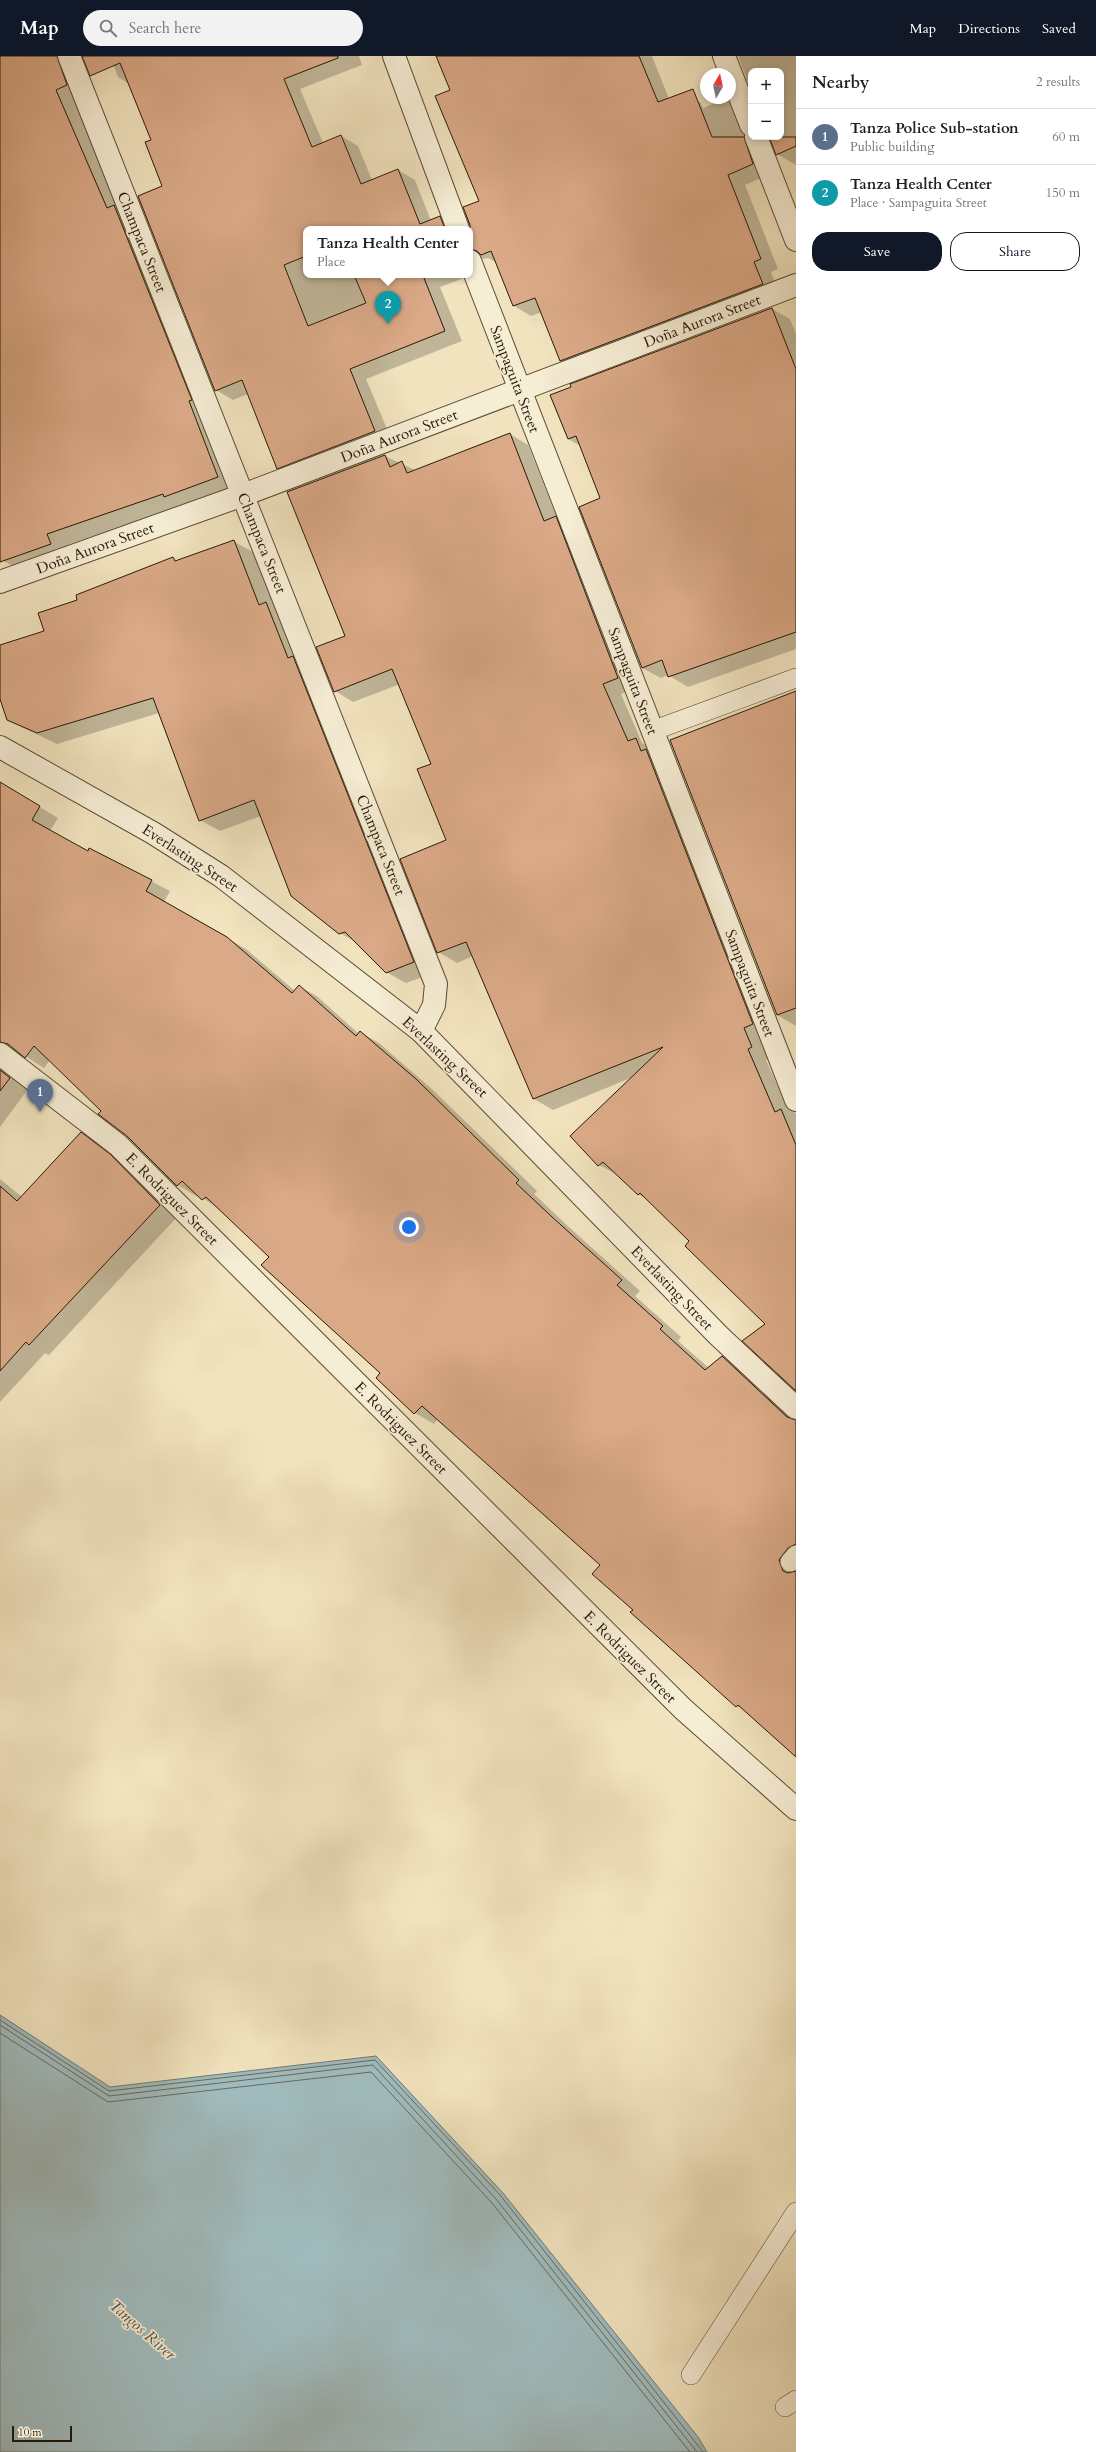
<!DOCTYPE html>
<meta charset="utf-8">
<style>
:root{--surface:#fff;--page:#f2f2f2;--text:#202124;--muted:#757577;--line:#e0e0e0;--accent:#111827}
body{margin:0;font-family:Cardo,serif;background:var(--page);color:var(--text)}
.controls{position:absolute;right:12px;top:12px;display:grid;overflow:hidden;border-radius:8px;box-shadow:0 2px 6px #0003}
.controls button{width:36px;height:36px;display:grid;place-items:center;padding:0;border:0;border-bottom:1px solid var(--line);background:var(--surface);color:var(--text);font:20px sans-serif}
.compass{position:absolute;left:700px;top:12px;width:36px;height:36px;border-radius:50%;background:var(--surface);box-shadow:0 2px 6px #0003;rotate:9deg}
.scale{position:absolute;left:12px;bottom:10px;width:60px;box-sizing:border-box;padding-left:4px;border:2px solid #291905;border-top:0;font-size:11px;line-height:14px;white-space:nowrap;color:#291905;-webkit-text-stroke:3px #f6edd5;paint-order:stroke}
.you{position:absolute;left:409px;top:1171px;width:14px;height:14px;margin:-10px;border:3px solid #fff;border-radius:50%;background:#1a73e8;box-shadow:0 0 0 6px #1a73e833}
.badge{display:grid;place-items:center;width:26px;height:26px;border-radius:50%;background:var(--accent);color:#fff;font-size:13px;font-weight:700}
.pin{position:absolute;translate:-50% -33px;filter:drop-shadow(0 1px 2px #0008)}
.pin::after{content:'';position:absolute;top:21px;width:14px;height:12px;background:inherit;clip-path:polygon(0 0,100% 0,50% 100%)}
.popup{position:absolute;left:303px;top:170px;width:170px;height:52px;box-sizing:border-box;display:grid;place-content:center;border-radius:8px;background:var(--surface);filter:drop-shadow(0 1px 3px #0005);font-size:13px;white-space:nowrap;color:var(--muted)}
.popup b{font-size:15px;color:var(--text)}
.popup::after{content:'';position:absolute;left:50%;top:100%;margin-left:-8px;border:8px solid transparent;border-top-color:var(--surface)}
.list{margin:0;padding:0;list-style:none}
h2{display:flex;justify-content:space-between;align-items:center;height:52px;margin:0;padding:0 16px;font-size:17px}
h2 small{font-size:13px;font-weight:400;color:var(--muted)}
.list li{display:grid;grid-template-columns:26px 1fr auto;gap:12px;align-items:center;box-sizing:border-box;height:56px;padding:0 16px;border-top:1px solid var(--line)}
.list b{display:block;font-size:15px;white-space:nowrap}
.list p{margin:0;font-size:13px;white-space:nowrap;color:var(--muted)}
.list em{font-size:13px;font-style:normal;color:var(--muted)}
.actions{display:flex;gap:8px;padding:12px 16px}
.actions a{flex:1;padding:9px 0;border:1px solid var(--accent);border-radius:16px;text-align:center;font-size:14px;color:var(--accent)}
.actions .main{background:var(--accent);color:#fff}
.icon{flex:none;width:22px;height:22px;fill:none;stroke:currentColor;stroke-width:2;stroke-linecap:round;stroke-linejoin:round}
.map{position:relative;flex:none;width:796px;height:2396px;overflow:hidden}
header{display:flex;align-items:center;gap:24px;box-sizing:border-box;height:56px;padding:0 20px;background:var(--accent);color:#fff}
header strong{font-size:19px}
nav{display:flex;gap:22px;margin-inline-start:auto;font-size:14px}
.search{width:280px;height:36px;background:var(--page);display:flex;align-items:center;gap:10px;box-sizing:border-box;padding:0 14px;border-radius:22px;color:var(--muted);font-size:15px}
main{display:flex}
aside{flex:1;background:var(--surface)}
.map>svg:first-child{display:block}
.water{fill:#a0bbbd;stroke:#707a73}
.shadow{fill:#0003}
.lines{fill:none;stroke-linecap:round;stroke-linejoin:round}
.shore{stroke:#646a61;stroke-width:1}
.building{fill:#daa987;stroke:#291905}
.service-casing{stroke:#5b4c33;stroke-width:20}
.minor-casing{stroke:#5b4c33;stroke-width:24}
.tertiary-casing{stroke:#5b4c33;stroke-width:24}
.service{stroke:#f6edd5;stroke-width:19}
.minor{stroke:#f6edd5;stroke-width:22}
.tertiary{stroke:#f6edd5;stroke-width:22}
.labels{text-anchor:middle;stroke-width:3.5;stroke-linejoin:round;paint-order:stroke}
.street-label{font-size:15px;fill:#291905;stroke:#f6edd5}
.water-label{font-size:16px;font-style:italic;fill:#535245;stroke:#f6edd5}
</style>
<header>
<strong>Map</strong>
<div class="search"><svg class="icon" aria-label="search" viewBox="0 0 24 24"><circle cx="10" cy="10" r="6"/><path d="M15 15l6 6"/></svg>Search here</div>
<nav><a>Map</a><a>Directions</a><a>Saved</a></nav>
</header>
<main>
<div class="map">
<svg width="796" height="2396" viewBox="0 0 796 2396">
<rect width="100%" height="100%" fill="#f1e3be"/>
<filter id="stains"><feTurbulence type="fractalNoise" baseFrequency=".005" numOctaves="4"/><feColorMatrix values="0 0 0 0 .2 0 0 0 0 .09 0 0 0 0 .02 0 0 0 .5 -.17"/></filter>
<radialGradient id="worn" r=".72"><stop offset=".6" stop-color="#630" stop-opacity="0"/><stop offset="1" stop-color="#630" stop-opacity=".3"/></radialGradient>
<polygon class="water" points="0,1959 110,2031 376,2000 503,2137 698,2381 707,2396 0,2396"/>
<g class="shadow">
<polygon points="0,0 58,0 237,432 67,489 70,499 18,513 0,503"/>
<polygon points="110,0 359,0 362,9 300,33 323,87 341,80 358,90 372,124 398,114 415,124 431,165 440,161 458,173 306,173 306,219 470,219 471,176 464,152 480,146 451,35 437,0 652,0 669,43 684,37 701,47 703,52 727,42 744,52 770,118 745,129 778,213 771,216 779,238 578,314 561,304 542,256 531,260 514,250 497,207 488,202 483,203 477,207 475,218 440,231 462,285 366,323 392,385 295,422 278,412 248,338 233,344 216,334 152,84 129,28 118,21"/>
<polygon points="738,0 796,0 796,109 777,98 769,81 781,81 781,15 751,15 751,34"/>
<polygon points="772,253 790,263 796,278 796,593 688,631 668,619 661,622 642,612 602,443 581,390 568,383"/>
<polygon points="510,378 528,389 557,462 574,472 637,632 621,638 642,687 654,694 770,1002 766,1004 788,1053 796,1057 796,1334 766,1268 691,1185 649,1144 639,1139 618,1119 599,1109 633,1021 553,1054 534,1043 473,900 457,907 438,896 447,785 433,708 400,628 353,646 335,635 385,400 417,415"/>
<polygon points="233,485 253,496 275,552 286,559 433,917 406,927 386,916 359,888 340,877 261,760 220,775 200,764 159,657 57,688 7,664 0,640 0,590 46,576 79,545 173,502 178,505"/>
<polygon points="796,636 796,970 777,959"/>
<polygon points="0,734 22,740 58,762 50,775 88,797 151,825 170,835 164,846 246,893 295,935 299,930 318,941 359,978 360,976 379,987 434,1035 537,1135 534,1138 570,1172 640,1235 635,1240 681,1281 678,1285 709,1312 722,1301 741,1312 796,1364 796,1699 749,1657 737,1650 634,1554 601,1509 438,1363 434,1368 415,1357 377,1322 381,1317 270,1201 221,1154 198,1139 196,1140 178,1129 50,1004 44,1012 19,996 14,997 28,1033 0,1071"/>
<polygon points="81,1078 100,1088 128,1110 178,1160 49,1299 45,1297 0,1346 0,1123 22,1141"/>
</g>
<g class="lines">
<g class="shore">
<polyline points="0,1964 109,2035 375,2004 500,2139 703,2396"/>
<polyline points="0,1969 109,2040 373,2009 496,2143 697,2396"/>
<polyline points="0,1977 108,2046 371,2016 492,2147 690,2396"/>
</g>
</g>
<g class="building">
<polygon points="0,0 57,0 67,29 56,34 107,152 114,149 192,344 189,345 218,421 164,441 163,438 47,478 51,488 0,506"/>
<polygon points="82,0 338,0 338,2 284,23 312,91 341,79 361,128 398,113 420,168 440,160 445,173 306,173 306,200 284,209 308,270 366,247 354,219 430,219 424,222 445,275 350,313 375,375 277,413 242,324 215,335 138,140 162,130 145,86 151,84 120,7 90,20"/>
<polygon points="436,0 639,0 658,46 693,33 712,81 744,81 753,108 728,119 761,203 754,206 763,228 560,305 535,242 513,250 491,195 481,199 477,195 470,193 470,169 463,151 479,145 435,40 450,34"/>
<polygon points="769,81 796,81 796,90 776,99"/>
<polygon points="772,252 796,313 796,576 668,621 662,604 642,612 579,451 600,442 576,380 568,383 550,339 571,331 570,328"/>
<polygon points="510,377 544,465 556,460 618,622 603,628 628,685 636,682 641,695 646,693 753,968 744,972 752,991 748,993 775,1056 781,1053 796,1089 796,1335 742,1285 765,1268 685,1190 689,1185 640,1137 638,1139 603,1106 598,1110 570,1080 663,991 533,1043 466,886 437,897 400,803 446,784 417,713 431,708 392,613 334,636 316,591 345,580 287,436 385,399 390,411 402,405 407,417"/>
<polygon points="234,484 259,549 266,546 288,602 293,600 414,906 386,917 345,876 339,878 291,840 254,744 199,765 153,642 37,677 7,664 0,643 0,589 44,575 38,557 77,544 76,539 173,501 175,505"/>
<polygon points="796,635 796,952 777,959 670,684"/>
<polygon points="0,726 40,750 32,764 88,795 89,792 152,824 146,835 227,881 292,937 299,929 356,980 360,975 416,1023 519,1124 516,1127 551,1160 622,1224 617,1229 663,1270 660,1273 705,1314 722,1300 787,1361 796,1364 796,1488 788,1492 779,1504 783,1515 788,1517 796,1515 796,1701 738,1649 736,1651 630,1556 633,1554 592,1518 600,1509 422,1350 414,1358 376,1322 380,1317 261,1209 269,1201 206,1141 202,1144 182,1125 177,1130 127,1080 98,1058 101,1055 34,990 25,1002 8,988 0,986"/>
<polygon points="0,1014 10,1022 0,1035"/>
<polygon points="81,1076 110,1098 160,1149 29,1289 26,1286 0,1315 0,1130 17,1145"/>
</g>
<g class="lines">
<g class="service-casing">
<g id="service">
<polyline points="652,675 796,622"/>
<polyline points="790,1506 796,1499"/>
<polyline points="691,2319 796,2156"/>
<polyline points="785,2351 796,2344"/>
</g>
</g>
<g class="minor-casing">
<g id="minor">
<polyline points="69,0 436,928 434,949 421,975"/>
<polyline points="724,0 751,69"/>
<polyline points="756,81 796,184"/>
<polyline points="0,526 243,439 796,229"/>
<polyline points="0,691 153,777 221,820 421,975 719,1280 796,1352"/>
<polyline points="0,998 118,1089 683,1653 796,1753"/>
</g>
</g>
<g class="tertiary-casing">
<g id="tertiary">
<polyline points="394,0 458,173"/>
<polyline points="470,205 796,1044"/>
</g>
</g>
<use href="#service" class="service"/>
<use href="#minor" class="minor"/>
<use href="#tertiary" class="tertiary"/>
</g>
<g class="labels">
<g class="street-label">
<text transform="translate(142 186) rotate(68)" y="5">Champaca Street</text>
<text transform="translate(702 265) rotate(-21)" y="5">Doña Aurora Street</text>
<text transform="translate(515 323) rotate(69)" y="5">Sampaguita Street</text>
<text transform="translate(399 380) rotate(-21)" y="5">Doña Aurora Street</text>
<text transform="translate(262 487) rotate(68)" y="5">Champaca Street</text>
<text transform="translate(95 492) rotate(-20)" y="5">Doña Aurora Street</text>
<text transform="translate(633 625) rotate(69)" y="5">Sampaguita Street</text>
<text transform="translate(381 789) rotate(68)" y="5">Champaca Street</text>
<text transform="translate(190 802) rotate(33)" y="5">Everlasting Street</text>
<text transform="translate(750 927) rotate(69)" y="5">Sampaguita Street</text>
<text transform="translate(445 1001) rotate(43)" y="5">Everlasting Street</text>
<text transform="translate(172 1143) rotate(45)" y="5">E. Rodriguez Street</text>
<text transform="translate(672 1232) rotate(46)" y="5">Everlasting Street</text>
<text transform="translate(401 1372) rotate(45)" y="5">E. Rodriguez Street</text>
<text transform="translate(630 1601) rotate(45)" y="5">E. Rodriguez Street</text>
</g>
<g class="water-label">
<text transform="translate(143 2273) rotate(41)" y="6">Tangos River</text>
</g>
</g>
<rect width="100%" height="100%" filter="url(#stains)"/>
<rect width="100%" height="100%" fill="url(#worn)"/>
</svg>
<div class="controls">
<button>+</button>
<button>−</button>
</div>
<svg class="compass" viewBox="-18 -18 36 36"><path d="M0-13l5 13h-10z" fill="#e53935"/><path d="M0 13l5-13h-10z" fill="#757577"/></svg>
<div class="scale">10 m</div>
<div class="you"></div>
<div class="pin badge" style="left:40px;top:1056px;background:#5c6f8a">1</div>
<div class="pin badge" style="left:388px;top:268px;background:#0f9aa8">2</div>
<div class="popup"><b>Tanza Health Center</b>Place</div>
</div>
<aside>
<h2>Nearby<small>2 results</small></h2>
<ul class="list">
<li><span class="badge" style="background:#5c6f8a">1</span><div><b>Tanza Police Sub-station</b><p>Public building</p></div><em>60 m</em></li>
<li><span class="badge" style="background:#0f9aa8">2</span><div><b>Tanza Health Center</b><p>Place · Sampaguita Street</p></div><em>150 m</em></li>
</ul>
<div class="actions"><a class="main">Save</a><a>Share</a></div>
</aside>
</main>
